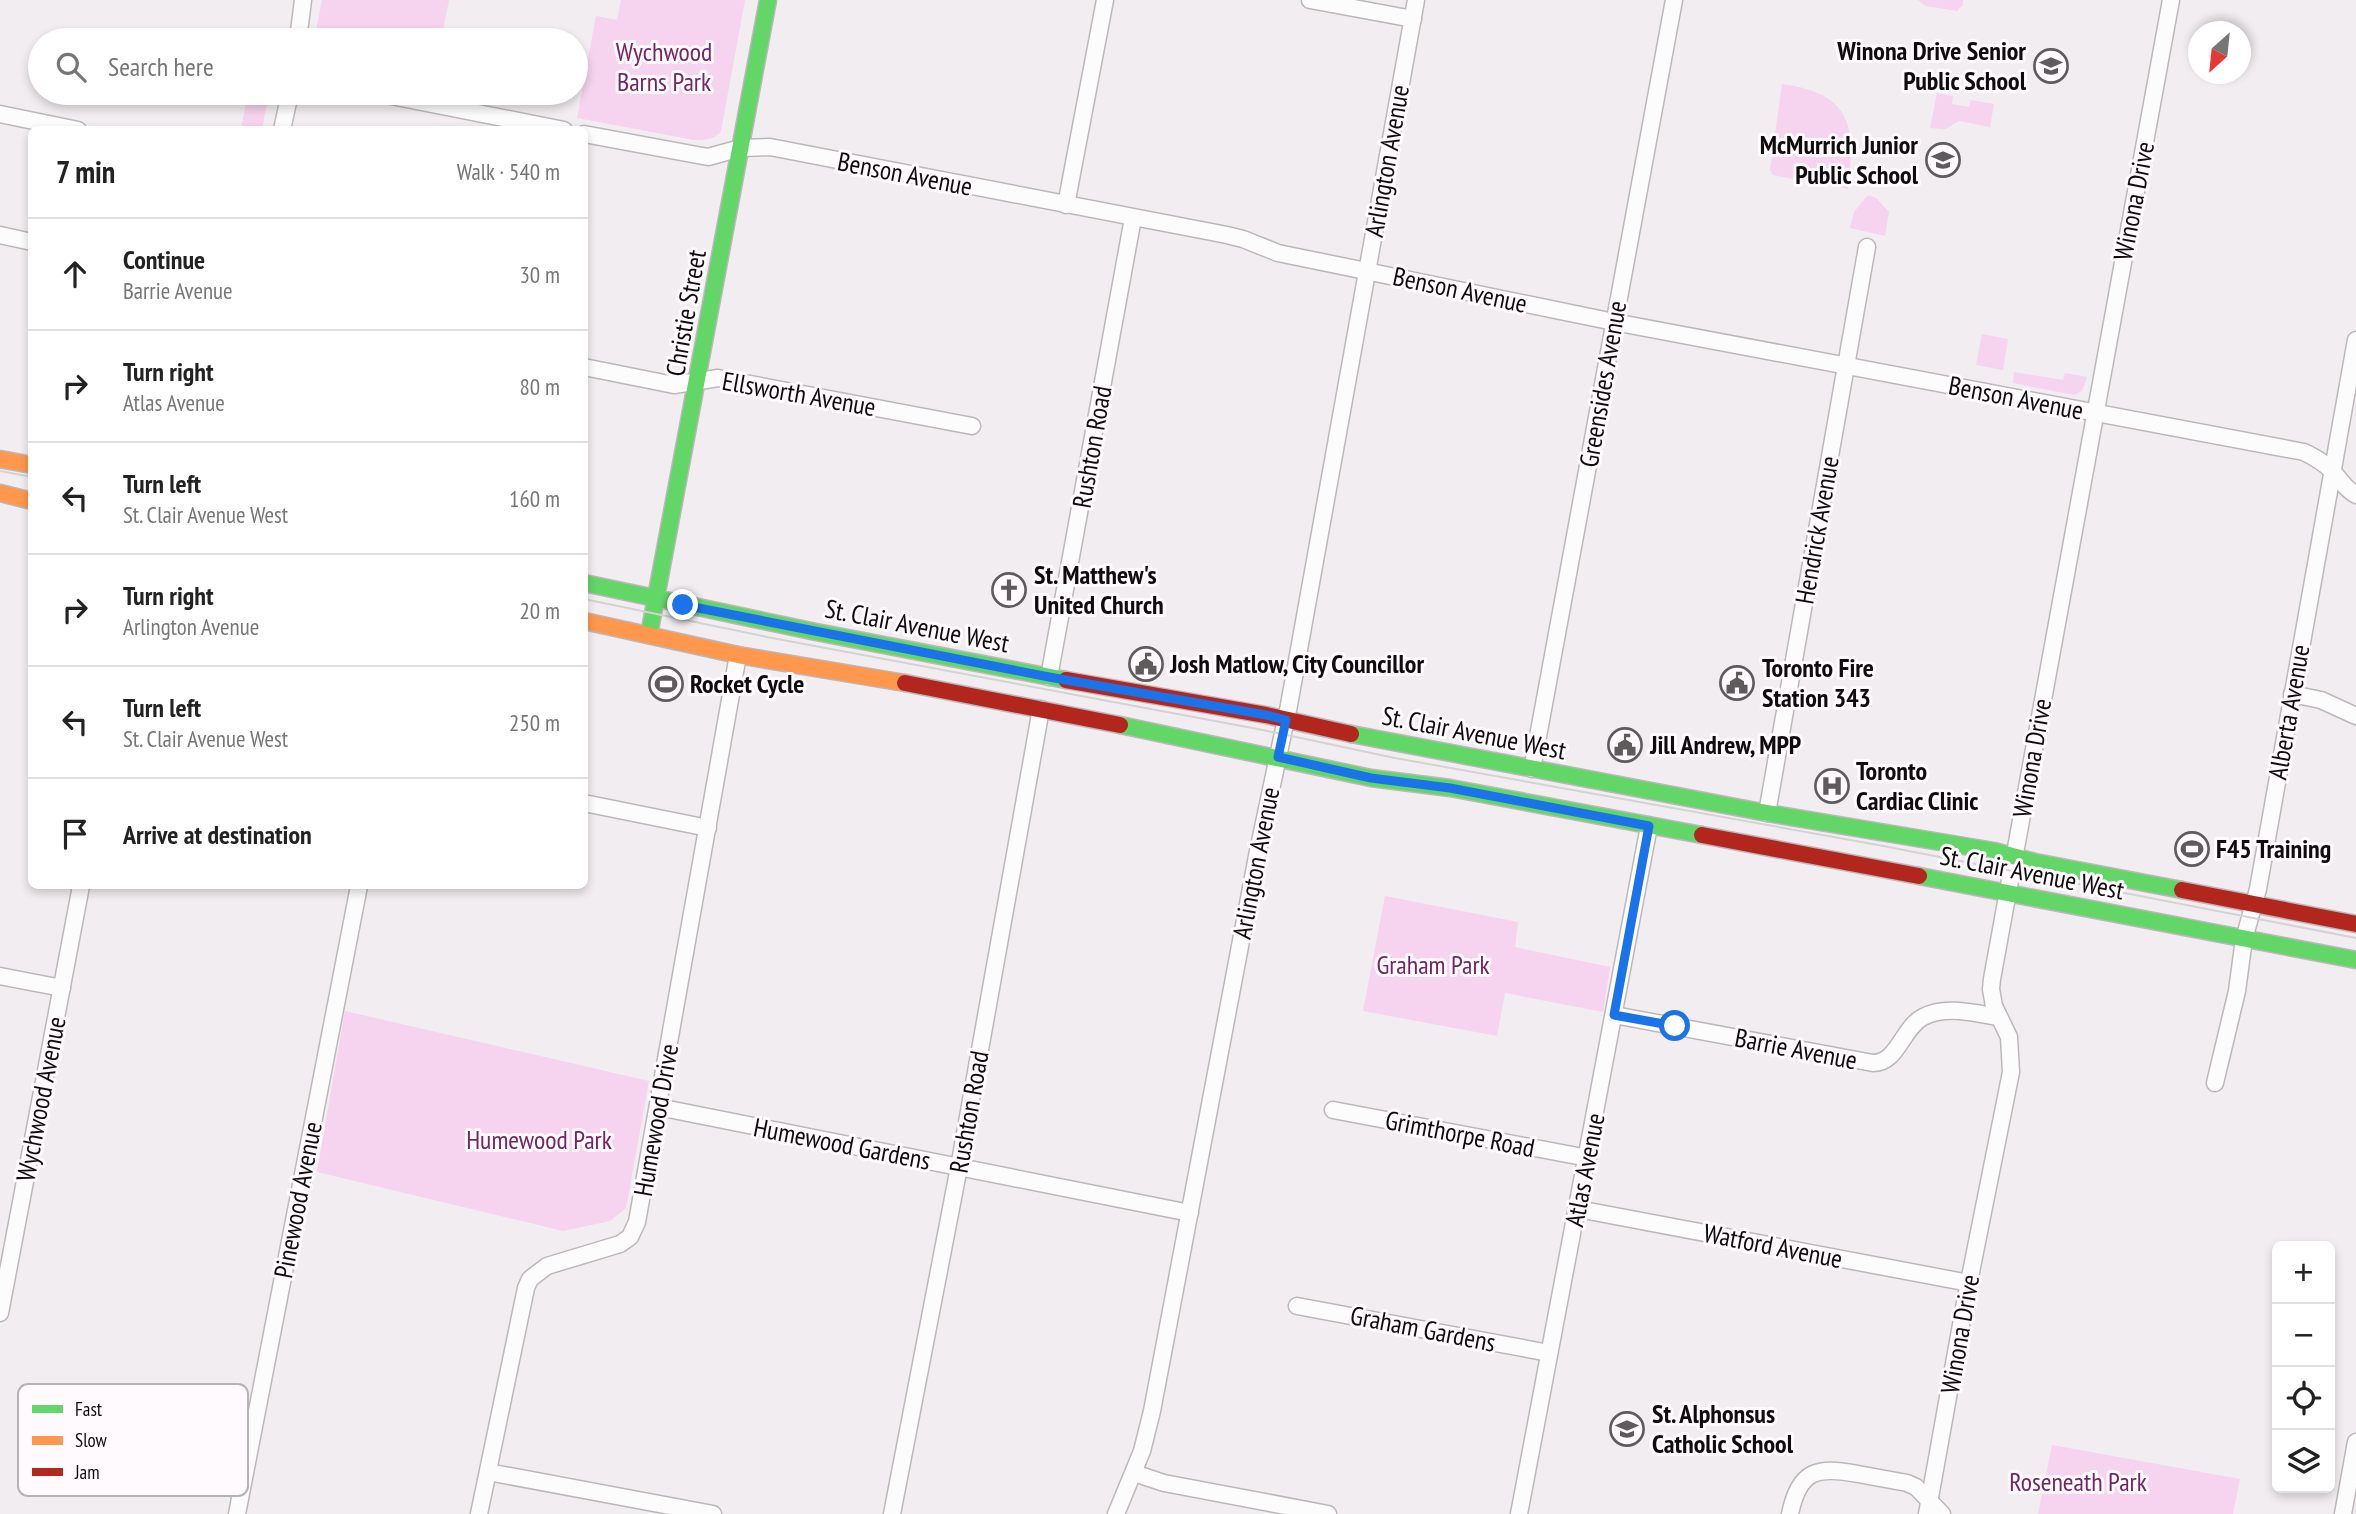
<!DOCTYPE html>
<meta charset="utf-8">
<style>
:root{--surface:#fff;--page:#f6f6f6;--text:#222;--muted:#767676;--line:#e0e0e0}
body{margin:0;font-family:"PT Sans Narrow",sans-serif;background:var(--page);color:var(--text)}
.controls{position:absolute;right:21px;bottom:21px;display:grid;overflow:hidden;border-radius:10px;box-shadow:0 4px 10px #0003}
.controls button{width:63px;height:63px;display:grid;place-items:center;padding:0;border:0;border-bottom:2px solid var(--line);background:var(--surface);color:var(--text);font:35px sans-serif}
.compass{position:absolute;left:2188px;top:21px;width:63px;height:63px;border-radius:50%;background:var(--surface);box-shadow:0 4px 10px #0003;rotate:207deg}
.stop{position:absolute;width:21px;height:21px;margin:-16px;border:5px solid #1a73e8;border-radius:50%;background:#fff}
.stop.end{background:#1a73e8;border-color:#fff;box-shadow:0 2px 7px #0008}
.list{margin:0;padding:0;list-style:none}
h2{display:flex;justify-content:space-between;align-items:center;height:91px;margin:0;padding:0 28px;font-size:30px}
h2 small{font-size:23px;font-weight:400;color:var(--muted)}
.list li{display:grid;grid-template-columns:46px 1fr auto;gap:21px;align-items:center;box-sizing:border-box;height:112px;padding:0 28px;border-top:2px solid var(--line)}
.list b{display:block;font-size:26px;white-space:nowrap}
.list p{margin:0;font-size:23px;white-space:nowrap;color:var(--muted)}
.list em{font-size:23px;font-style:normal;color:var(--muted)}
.icon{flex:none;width:38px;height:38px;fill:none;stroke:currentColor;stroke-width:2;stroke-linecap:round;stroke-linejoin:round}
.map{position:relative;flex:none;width:2356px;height:1514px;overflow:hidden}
.search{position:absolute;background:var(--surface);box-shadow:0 4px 10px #0003;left:28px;top:28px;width:560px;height:77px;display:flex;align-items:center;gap:18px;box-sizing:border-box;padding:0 24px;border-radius:38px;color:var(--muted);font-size:26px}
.panel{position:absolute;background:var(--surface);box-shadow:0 4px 10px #0003;left:28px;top:126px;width:560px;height:763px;border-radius:10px}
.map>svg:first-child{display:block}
.green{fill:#f6d3ee}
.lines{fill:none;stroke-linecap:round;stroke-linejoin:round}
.street-casing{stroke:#bcb8ba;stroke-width:19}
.fast-casing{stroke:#bcb8ba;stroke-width:19}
.slow-casing{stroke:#bcb8ba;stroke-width:19}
.jam-casing{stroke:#bcb8ba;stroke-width:19}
.street{stroke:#fdfcfd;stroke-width:16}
.fast{stroke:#63d668;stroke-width:16}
.slow{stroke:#ff974d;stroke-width:16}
.jam{stroke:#b3261e;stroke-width:16}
.tram{stroke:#d3d3d3;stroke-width:2}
.route{stroke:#1a73e8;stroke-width:9}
.labels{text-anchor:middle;stroke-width:6;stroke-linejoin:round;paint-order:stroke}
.poi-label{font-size:26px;font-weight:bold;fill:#0e0c0d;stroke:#fefafd;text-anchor:start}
.park-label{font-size:26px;fill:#722666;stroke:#fefafd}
.street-label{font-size:26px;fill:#0e0c0d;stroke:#fefafd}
.key{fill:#fefafd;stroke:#b6b3b5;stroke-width:2}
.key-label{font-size:19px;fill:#0e0c0d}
</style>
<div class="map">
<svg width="2356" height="1514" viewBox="0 0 2356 1514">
<rect width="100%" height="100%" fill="#f2edf0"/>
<g class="green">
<polygon points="322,0 449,0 441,40 389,40 348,32 346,40 314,40"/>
<path d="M621,0H745L721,131C714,140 705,140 694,140L577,118L596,16L617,20Z"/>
<polygon points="1918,0 1963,0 1963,5 1957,11 1926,6"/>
<path d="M1782,84C1853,94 1855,126 1848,189L1773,175L1770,170Z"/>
<polygon points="248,93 269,93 262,129 241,129"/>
<polygon points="1937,93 1953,96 1952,104 1969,107 1971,100 1994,104 1990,127 1959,121 1945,129 1930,128"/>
<polygon points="1868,195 1876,198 1889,212 1885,236 1850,228 1854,212"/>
<polygon points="1982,334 2008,339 2003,370 1976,365"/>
<polygon points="2014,372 2063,380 2065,373 2087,377 2082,391 2074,395 2013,383"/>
<polygon points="1385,896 1518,922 1515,947 1610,967 1603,1012 1505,993 1497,1036 1363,1011"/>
<polygon points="345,1011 649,1081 626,1208 610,1221 563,1231 317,1172"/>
<polygon points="2052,1445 2240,1479 2233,1514 2038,1514"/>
</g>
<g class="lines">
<g class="street-casing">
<g id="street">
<polyline points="1310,0 1413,19"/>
<polyline points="298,40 303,0"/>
<polyline points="376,93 564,130"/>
<polyline points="0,114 78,130"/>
<polyline points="282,130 290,93"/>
<path d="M584,134L708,157L741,148L770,147L1227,235L1243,239L1278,253L1614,322L2304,452C2314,457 2324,462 2332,471C2341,480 2345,489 2356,495"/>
<polyline points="1066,205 1105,0"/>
<polyline points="0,235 32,242"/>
<polyline points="584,367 674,385 718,378 972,426"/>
<polyline points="1049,677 1133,218"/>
<polyline points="2292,694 2321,700 2356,716"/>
<polyline points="1532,769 1674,0"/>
<polyline points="584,803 708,828"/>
<polyline points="1767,813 1867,247"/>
<polyline points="0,976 62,988"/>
<path d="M1614,1015L1873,1063C1898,1063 1902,1028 1923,1017C1945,1005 1975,1013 1998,1017"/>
<polyline points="2215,1083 2237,991 2244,939 2258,889 2356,340"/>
<polyline points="658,1107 1190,1213"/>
<polyline points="1333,1110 1588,1158"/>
<polyline points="1578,1209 1969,1283"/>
<polyline points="1297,1306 1549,1353"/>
<polyline points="0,1313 81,886"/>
<polyline points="488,1472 713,1514"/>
<polyline points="1134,1473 1164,1483 1328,1514"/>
<polyline points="237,1514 359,886"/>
<polyline points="479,1514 526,1288 530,1279 547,1266 620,1244 630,1237 637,1222 738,655"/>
<polyline points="892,1514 959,1167 1041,709"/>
<polyline points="1116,1514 1142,1451 1152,1411 1258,851 1289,705 1416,0"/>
<polyline points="1519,1514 1649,826"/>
<path d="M1790,1514C1799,1470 1817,1466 1858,1474C1874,1477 1890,1480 1907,1483L1916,1487L1942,1514"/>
<polyline points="1927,1514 1966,1297 2011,1072 2009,1037 1994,1006 1991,989 1992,979 2171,0"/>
<polyline points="2343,1514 2356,1442"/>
</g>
</g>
<g class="fast-casing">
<g id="fast">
<polyline points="584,583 816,632 1066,680"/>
<polyline points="649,635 768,0"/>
<polyline points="1120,725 1371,778 1450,788 1702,835"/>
<polyline points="1351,734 1767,813 1994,851 2035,862 2182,890"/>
<polyline points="1919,876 2356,960"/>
</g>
</g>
<g class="slow-casing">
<g id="slow">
<polyline points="0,459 32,465"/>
<polyline points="0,493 32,501"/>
<polyline points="584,621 738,655 905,683"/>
</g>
</g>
<g class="jam-casing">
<g id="jam">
<polyline points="1066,680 1266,715 1351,734"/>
<polyline points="905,683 1120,725"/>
<polyline points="1702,835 1919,876"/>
<polyline points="2182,890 2356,924"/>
</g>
</g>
<use href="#street" class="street"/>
<use href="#fast" class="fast"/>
<use href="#slow" class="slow"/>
<use href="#jam" class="jam"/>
<g class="tram">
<polyline points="0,471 32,477"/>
<polyline points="584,599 772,638 1263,730 1395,758 1878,845 2356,938"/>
</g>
</g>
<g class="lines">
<polyline class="route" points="683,605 1049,677 1266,715 1286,720 1278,757 1371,778 1450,788 1649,826 1614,1015 1675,1026"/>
</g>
<defs>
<g id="school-ring" transform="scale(1.75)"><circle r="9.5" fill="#fefafd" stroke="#5e5b5c" stroke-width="1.5"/><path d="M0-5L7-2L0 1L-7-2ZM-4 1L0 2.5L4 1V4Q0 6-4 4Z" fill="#5e5b5c"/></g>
<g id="church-ring" transform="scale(1.75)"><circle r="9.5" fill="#fefafd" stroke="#5e5b5c" stroke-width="1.5"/><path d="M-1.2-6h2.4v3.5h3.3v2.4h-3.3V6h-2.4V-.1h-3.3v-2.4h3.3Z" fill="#5e5b5c"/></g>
<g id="civic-ring" transform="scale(1.75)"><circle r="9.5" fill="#fefafd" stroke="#5e5b5c" stroke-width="1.5"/><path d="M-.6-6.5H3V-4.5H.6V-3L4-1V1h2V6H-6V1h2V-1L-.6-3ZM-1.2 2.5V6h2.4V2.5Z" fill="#5e5b5c"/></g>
<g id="stadium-ring" transform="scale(1.75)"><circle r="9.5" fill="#fefafd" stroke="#5e5b5c" stroke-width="1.5"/><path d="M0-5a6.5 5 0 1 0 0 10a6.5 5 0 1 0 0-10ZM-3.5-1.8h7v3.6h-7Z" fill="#5e5b5c"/></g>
<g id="hospital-ring" transform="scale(1.75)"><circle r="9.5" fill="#fefafd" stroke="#5e5b5c" stroke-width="1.5"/><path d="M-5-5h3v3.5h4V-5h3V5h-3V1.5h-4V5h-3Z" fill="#5e5b5c"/></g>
</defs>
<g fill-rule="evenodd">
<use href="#school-ring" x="2051" y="66"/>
<use href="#school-ring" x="1943" y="160"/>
<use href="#church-ring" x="1009" y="590"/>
<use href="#civic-ring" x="1146" y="664"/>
<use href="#civic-ring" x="1737" y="683"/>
<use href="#stadium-ring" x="666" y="684"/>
<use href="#civic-ring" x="1625" y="745"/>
<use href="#hospital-ring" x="1832" y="786"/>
<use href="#stadium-ring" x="2192" y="849"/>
<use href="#school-ring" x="1627" y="1429"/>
</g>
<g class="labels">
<g class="poi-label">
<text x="2026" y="60" text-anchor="end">Winona Drive Senior<tspan x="2026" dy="30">Public School</tspan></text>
<text x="1918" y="154" text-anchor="end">McMurrich Junior<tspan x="1918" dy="30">Public School</tspan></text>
<text x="1034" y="584">St. Matthew's<tspan x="1034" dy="30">United Church</tspan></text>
<text x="1170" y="673">Josh Matlow, City Councillor</text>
<text x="1762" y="677">Toronto Fire<tspan x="1762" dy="30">Station 343</tspan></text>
<text x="690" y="693">Rocket Cycle</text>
<text x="1650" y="754">Jill Andrew, MPP</text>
<text x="1856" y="780">Toronto<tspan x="1856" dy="30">Cardiac Clinic</tspan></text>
<text x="2216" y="858">F45 Training</text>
<text x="1652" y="1423">St. Alphonsus<tspan x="1652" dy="30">Catholic School</tspan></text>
</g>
<g class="park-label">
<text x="664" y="61">Wychwood<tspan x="664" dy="30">Barns Park</tspan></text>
<text x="1433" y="974">Graham Park</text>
<text x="539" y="1149">Humewood Park</text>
<text x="2078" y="1491">Roseneath Park</text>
</g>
<g class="street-label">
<text transform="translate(1387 161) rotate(-80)" y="9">Arlington Avenue</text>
<text transform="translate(905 174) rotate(11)" y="9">Benson Avenue</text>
<text transform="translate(2134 201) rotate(-79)" y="9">Winona Drive</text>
<text transform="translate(1460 290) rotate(12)" y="9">Benson Avenue</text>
<text transform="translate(686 313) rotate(-80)" y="9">Christie Street</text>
<text transform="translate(1603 384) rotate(-80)" y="9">Greensides Avenue</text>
<text transform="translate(799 394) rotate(10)" y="9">Ellsworth Avenue</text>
<text transform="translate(2016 398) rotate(11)" y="9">Benson Avenue</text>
<text transform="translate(1092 447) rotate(-80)" y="9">Rushton Road</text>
<text transform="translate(1817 530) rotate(-80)" y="9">Hendrick Avenue</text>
<text transform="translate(917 626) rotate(11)" y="9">St. Clair Avenue West</text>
<text transform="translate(2289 712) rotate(-80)" y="9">Alberta Avenue</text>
<text transform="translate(1474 733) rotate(11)" y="9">St. Clair Avenue West</text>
<text transform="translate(2032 758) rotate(-80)" y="9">Winona Drive</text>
<text transform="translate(1256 863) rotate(-79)" y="9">Arlington Avenue</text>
<text transform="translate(2032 873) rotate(11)" y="9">St. Clair Avenue West</text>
<text transform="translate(1796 1049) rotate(11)" y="9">Barrie Avenue</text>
<text transform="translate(41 1099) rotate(-79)" y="9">Wychwood Avenue</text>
<text transform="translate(969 1112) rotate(-80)" y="9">Rushton Road</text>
<text transform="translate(656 1120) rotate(-80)" y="9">Humewood Drive</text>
<text transform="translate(1460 1134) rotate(11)" y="9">Grimthorpe Road</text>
<text transform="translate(842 1144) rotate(11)" y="9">Humewood Gardens</text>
<text transform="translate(1585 1170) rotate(-79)" y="9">Atlas Avenue</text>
<text transform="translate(298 1200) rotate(-79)" y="9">Pinewood Avenue</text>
<text transform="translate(1773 1246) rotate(11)" y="9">Watford Avenue</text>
<text transform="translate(1423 1329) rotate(11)" y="9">Graham Gardens</text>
<text transform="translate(1960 1334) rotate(-80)" y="9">Winona Drive</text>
</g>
</g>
<rect x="18" y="1384" width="230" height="112" rx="10" class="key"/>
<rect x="32" y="1405" width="31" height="8" fill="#63d668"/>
<rect x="32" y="1436" width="31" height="9" fill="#ff974d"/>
<rect x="32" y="1468" width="31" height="8" fill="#b3261e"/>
<g class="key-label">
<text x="75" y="1416">Fast</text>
<text x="75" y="1447">Slow</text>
<text x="75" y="1479">Jam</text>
</g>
</svg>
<div class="controls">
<button>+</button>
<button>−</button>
<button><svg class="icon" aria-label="locate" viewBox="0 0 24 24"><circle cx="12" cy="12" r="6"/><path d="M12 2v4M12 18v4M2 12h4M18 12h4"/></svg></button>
<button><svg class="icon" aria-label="layers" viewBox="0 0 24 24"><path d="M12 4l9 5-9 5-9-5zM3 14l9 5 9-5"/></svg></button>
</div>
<svg class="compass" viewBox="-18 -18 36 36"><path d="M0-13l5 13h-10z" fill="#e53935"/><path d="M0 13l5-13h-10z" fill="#767676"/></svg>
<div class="stop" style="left:1675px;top:1026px"></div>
<div class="stop end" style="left:683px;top:605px"></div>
<div class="search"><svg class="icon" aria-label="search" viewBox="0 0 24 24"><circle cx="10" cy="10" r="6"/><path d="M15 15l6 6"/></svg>Search here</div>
<section class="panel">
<h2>7 min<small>Walk · 540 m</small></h2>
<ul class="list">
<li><svg class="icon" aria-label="ahead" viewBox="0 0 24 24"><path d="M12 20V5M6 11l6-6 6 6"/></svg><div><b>Continue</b><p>Barrie Avenue</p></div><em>30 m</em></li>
<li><svg class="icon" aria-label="right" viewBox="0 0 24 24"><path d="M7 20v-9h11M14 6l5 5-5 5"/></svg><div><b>Turn right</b><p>Atlas Avenue</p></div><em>80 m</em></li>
<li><svg class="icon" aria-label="left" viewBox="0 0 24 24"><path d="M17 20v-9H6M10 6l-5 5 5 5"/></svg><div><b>Turn left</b><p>St. Clair Avenue West</p></div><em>160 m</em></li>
<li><svg class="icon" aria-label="right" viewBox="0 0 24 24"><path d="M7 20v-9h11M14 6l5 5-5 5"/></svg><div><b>Turn right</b><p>Arlington Avenue</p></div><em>20 m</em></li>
<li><svg class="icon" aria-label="left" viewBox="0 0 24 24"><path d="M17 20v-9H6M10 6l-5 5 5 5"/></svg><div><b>Turn left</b><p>St. Clair Avenue West</p></div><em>250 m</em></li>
<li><svg class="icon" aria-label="arrive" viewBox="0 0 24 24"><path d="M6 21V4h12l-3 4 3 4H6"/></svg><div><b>Arrive at destination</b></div></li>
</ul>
</section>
</div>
